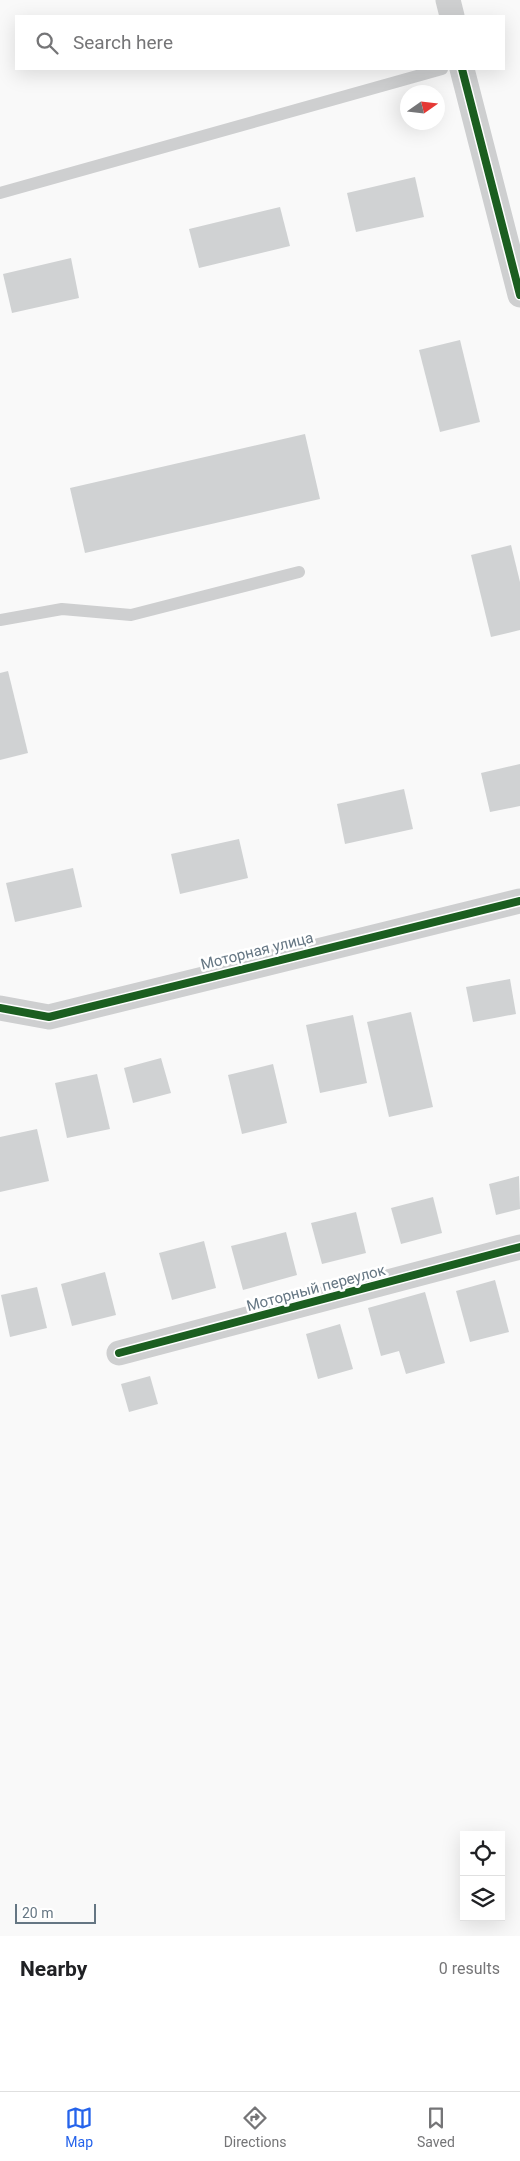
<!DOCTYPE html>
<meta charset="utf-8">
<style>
:root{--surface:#fff;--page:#f6f6f6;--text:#202124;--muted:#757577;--line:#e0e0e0;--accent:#2563eb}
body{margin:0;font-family:Roboto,sans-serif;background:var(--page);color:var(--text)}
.controls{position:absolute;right:15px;bottom:15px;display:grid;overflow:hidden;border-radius:0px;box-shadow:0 5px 20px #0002}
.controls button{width:45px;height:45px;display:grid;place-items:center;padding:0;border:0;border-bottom:1px solid var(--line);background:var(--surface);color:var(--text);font:25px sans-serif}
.compass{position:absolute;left:400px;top:85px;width:45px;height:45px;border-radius:50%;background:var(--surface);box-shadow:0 5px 20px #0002;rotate:76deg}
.scale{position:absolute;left:15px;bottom:12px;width:81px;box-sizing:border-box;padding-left:5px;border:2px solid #657683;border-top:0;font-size:14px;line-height:18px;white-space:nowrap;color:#657683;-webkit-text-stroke:4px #fff;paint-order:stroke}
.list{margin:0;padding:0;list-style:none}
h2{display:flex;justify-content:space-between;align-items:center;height:65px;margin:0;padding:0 20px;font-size:21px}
h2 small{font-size:16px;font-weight:400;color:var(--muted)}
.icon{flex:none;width:28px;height:28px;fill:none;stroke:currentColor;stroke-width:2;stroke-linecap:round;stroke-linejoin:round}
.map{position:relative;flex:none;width:520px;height:1936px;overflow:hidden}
.search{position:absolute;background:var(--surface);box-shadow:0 5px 20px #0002;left:15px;right:15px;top:15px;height:55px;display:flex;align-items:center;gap:12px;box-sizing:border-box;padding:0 18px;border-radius:0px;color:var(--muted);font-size:19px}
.sheet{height:155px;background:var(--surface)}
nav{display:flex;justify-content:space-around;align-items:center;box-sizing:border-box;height:70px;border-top:1px solid var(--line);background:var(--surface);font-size:14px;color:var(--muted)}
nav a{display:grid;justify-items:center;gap:2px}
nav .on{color:var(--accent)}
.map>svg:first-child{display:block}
.building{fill:#d0d2d3}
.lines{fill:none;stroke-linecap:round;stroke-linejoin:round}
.lane{stroke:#cecfd0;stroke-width:12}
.street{stroke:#cecfd0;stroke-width:25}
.cycleway-casing{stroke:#fff;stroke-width:11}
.cycleway{stroke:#1b5e20;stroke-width:8}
.labels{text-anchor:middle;stroke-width:5;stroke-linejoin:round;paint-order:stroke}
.street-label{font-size:15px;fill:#657683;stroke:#fff}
</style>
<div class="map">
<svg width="520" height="1936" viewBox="0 0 520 1936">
<rect width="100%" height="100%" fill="#f9f9f9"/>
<g class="building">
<polygon points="415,177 424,217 356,232 347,193"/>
<polygon points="280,207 290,246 199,268 189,229"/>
<polygon points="71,258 79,298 12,313 3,274"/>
<polygon points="460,340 480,422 440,432 419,350"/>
<polygon points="305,434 320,499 85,553 70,488"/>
<polygon points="511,545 520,582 520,630 491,637 471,555"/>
<polygon points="8,671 28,753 0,760 0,673"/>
<polygon points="520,764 520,806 490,812 481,773"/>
<polygon points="404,789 413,829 345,844 337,804"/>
<polygon points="239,839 248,878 180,894 171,854"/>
<polygon points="73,868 82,907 15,922 6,883"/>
<polygon points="510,979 516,1014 473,1022 466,987"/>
<polygon points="411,1012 433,1107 389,1117 367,1022"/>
<polygon points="353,1015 367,1083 320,1093 306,1025"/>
<polygon points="161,1058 171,1093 133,1103 124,1068"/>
<polygon points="273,1064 287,1123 242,1134 228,1075"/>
<polygon points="97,1074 110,1129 67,1138 55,1083"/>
<polygon points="37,1129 49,1181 0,1192 0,1137"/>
<polygon points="519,1176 520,1209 496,1215 489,1184"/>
<polygon points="433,1197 442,1233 401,1244 391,1208"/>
<polygon points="356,1212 366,1253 322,1264 311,1223"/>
<polygon points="286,1232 297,1275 243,1290 231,1246"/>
<polygon points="204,1241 216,1288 172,1300 159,1253"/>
<polygon points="105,1272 116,1315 72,1326 61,1284"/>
<polygon points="495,1280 509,1332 470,1342 456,1291"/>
<polygon points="37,1287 47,1328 10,1337 1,1295"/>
<polygon points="425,1292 445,1363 406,1374 399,1351 381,1356 368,1308"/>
<polygon points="340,1324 353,1369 318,1379 306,1334"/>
<polygon points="150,1376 158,1404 129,1412 121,1384"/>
</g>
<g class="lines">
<g class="lane">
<polyline points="0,193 442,69"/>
<polyline points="0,620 62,609 131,615 299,572"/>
</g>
<g class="street">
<polyline points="448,0 452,16"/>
<polyline points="462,69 520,295"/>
<polyline points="0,1008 49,1017 520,901"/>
<polyline points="119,1353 520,1247"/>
</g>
<g class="cycleway-casing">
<g id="cycleway">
<polyline points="462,69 520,295"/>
<polyline points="0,1008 49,1017 520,901"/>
<polyline points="119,1353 520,1247"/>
</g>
</g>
<use href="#cycleway" class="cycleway"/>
</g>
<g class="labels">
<g class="street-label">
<text transform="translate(257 951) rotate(-14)" y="5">Моторная улица</text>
<text transform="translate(316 1288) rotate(-15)" y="5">Моторный переулок</text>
</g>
</g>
</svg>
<div class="controls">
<button><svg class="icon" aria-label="locate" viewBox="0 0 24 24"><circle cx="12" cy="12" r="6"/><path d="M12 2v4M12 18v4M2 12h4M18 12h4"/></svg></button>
<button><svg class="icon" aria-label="layers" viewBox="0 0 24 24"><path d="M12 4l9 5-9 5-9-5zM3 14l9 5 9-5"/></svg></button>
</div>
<svg class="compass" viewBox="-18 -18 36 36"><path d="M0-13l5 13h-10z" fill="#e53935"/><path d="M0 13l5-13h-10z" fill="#757577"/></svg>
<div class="scale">20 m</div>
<div class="search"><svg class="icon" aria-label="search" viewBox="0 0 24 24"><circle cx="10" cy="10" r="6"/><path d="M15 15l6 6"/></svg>Search here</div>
</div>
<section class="sheet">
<h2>Nearby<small>0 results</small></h2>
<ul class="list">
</ul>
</section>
<nav>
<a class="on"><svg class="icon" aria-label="map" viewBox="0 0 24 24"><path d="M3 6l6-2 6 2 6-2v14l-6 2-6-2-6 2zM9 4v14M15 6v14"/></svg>Map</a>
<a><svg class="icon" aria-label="directions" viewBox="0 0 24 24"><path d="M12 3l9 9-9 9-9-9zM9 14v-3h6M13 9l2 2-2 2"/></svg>Directions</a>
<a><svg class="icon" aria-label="saved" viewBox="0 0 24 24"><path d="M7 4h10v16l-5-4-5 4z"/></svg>Saved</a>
</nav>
